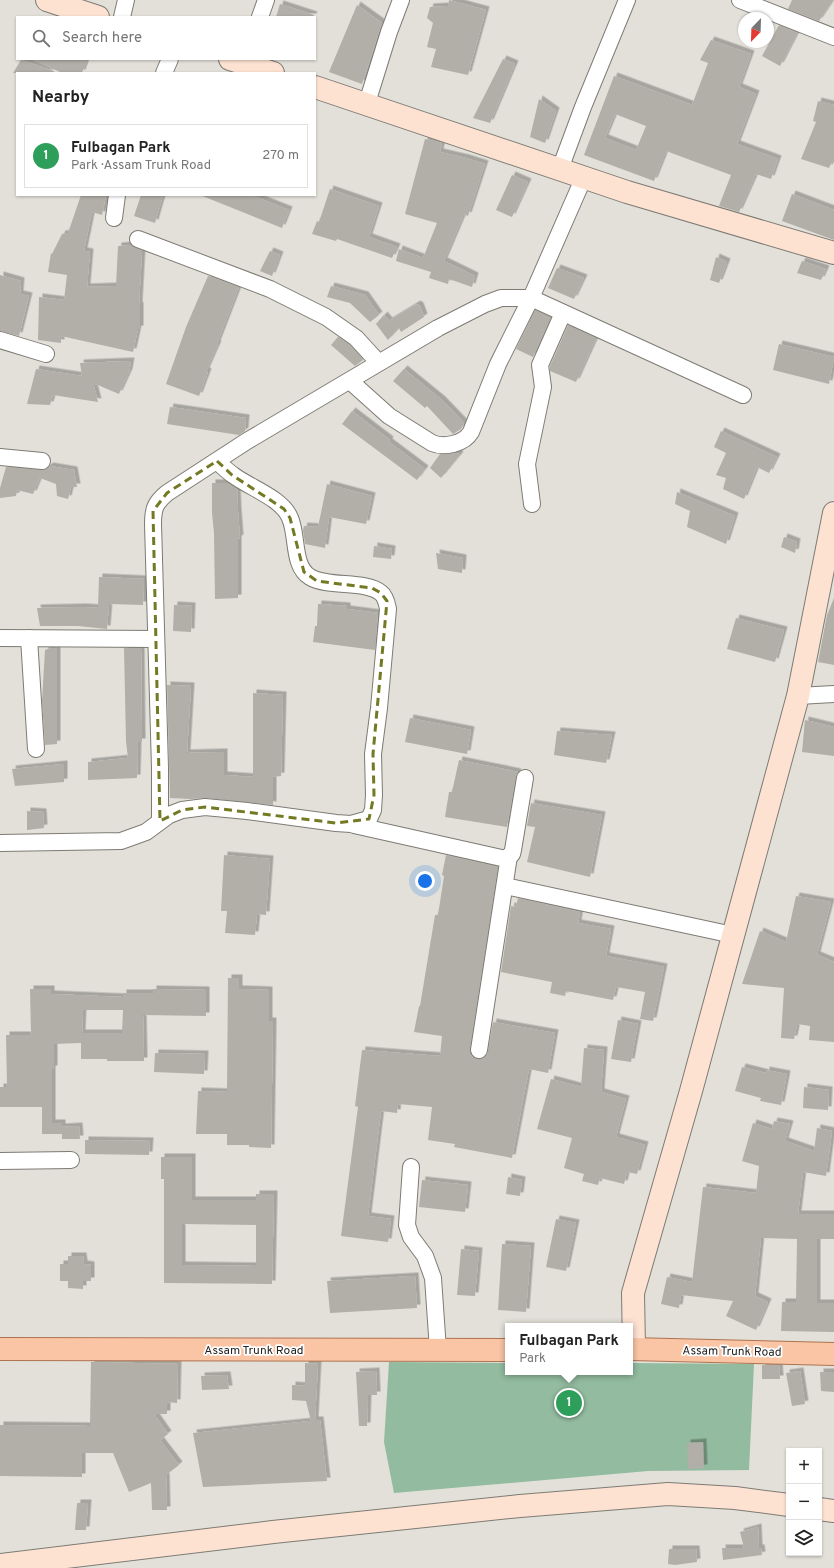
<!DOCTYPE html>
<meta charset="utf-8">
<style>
:root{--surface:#fff;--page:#f2f2f2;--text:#222;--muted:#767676;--line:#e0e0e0;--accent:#747923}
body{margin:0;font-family:Overpass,sans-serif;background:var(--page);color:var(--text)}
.controls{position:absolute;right:12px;bottom:12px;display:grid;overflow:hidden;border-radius:0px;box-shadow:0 1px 3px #0004}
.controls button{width:36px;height:36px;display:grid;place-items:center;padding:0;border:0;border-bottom:1px solid var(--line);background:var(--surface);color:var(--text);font:20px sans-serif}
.compass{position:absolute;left:738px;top:12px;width:36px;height:36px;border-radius:50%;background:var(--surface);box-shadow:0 1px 3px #0004;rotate:203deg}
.you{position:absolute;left:425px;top:881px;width:14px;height:14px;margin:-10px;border:3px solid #fff;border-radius:50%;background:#1a73e8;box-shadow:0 0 0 6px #1a73e833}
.badge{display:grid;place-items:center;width:26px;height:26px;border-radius:50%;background:var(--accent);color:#fff;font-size:13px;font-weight:700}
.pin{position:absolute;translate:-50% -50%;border:2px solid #fff;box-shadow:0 1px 4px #0006}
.popup{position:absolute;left:505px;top:1323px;width:128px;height:52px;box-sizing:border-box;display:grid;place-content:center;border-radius:0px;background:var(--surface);filter:drop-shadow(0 1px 3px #0005);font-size:13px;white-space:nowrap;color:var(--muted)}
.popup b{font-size:15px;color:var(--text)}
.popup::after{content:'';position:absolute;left:50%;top:100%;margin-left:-8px;border:8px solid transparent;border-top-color:var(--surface)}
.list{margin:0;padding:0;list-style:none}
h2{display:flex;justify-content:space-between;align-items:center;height:52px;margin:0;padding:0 16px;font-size:17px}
h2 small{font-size:13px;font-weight:400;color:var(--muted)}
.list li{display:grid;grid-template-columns:26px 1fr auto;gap:12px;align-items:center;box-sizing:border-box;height:64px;margin:0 8px 8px;padding:0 8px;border:1px solid var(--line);border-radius:0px}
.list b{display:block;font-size:15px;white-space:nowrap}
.list p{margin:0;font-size:13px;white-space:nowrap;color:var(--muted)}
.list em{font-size:13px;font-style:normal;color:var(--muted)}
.icon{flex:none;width:22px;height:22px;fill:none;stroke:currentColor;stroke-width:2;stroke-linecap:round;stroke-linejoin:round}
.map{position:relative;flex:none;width:834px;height:1568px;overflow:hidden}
.search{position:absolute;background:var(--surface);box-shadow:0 1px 3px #0004;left:16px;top:16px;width:300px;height:44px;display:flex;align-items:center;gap:10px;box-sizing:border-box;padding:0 14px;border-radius:0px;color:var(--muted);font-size:15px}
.panel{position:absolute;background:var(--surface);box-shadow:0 1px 3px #0004;left:16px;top:72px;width:300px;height:124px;border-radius:0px}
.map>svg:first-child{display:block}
.green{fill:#92bb9f}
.building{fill:#b1afa8;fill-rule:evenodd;filter:url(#shadow)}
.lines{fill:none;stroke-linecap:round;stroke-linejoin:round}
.street-casing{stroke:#7d7b74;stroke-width:18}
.secondary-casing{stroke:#7d7b74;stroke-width:24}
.primary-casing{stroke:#ae7350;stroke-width:24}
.street{stroke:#fff;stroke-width:16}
.secondary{stroke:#fde2d2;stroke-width:22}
.primary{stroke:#fac5a5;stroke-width:22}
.marked{fill:none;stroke:#747923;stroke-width:3;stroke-dasharray:8 5;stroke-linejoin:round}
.labels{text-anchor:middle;stroke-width:3.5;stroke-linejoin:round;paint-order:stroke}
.street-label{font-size:12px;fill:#252422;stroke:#fff}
</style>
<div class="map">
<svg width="834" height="1568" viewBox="0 0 834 1568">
<defs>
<filter id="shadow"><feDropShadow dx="3.5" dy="-3.5" stdDeviation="0" flood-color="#0004"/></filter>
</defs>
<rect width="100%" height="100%" fill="#e2e0d9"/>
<polygon class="green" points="389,1362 508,1363 508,1372 630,1372 630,1363 754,1364 749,1470 648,1471 394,1493 384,1442"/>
<g class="building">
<polygon points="449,0 486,10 468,75 431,67 436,49 427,47 433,23 427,18 430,7 448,6"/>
<polygon points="792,0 833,0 819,21 788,9"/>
<polygon points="280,4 314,15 313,17 276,17"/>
<polygon points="357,5 382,23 362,84 329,72"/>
<polygon points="779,25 797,33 780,66 762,56"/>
<path d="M711,40L751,54L739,87L756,94L737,144L778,159L771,179L756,174L739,212L719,206L731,175L666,151L654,181L584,155L614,76L692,105L708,63L700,60ZM615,114L646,126L636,150L605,138Z"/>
<polygon points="33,59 87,59 82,73 62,73"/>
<polygon points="503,59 515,64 490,123 473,118"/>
<polygon points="21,60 54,71 54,73 13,73"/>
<polygon points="539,99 556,111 545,143 530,137"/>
<polygon points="818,101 834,105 834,157 829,168 801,159 816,122 813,121"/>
<polygon points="425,139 442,143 440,152 466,158 485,164 468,216 464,214 444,261 475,276 472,287 449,279 448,284 429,278 431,272 396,261 399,249 423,258 437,223 405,214"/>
<polygon points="512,175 528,182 512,217 496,210"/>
<polygon points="330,189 379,206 369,237 397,247 392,258 337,239 336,241 312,234 317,221 319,222"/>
<polygon points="792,194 834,210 834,240 782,221"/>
<polygon points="81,195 106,195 102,215 92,212 84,251 90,252 87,287 116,286 118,246 131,245 142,251 139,305 140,306 140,329 138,329 133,352 61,336 61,343 38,340 39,297 64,300 67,275 48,272 51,253 52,254 62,234 68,233"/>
<polygon points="141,195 163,195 155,223 134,216"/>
<polygon points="200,195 251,195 289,210 282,228"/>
<polygon points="270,251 280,255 272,276 260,271"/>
<polygon points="716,257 727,262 719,283 710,280"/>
<polygon points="802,261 826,269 821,280 797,273"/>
<polygon points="557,268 584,278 574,299 548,288"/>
<polygon points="0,275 21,281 20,294 29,296 19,336 0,331"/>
<polygon points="208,276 239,287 217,344 218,344 206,371 208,372 199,396 166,384 186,327"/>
<polygon points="331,286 365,295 379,315 370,322 350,303 327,297"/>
<polygon points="417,304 420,306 424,317 401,332 399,328 388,340 376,324 384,315 389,321"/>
<polygon points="535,310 551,317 533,357 516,349"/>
<polygon points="568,325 596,338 576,382 550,371 550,366"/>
<polygon points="338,337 350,345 363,360 355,366 331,345"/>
<polygon points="779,344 834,357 829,384 773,370"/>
<polygon points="131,361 129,372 119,394 93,383 98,402 53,395 50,405 27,404 36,369 82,376 80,363"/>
<polygon points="404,369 442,400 464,423 461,429 453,434 427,406 425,408 393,381"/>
<polygon points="170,407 246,418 245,431 239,435 167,424"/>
<polygon points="352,411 390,440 389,442 425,469 417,480 342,424"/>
<polygon points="721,431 777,457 769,473 757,467 744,499 723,489 726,478 716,475 726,453 714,447"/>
<polygon points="457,453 460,455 441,478 430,468 440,454"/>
<polygon points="50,466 74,470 77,487 71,487 68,499 57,496 56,484 40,478 33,494 17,490 16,496 0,498 0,488 6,467 41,470 46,469"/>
<polygon points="212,483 228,483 237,489 238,512 240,538 238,539 238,598 215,599 214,533 212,513"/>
<polygon points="327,484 372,496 366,524 329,517 325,548 305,544 303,530 304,526 318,527"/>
<polygon points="677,492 735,516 726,544 687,527 690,511 675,504"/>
<polygon points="784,537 797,542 795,553 781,547"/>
<polygon points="374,546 392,549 391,559 373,557"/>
<polygon points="436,553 463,558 462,573 438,569"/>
<polygon points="99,577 144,579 143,605 109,604 107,629 78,626 40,626 37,608 83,607 98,608"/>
<polygon points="834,598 834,665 818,662 827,615"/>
<polygon points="318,604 347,606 347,609 378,613 375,650 313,642 315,626 317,626"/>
<polygon points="174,605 192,606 191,632 173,631"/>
<polygon points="736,618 784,630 775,662 727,649"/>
<polygon points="50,648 57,648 57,744 45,745 42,701 45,650"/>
<polygon points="124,648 141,648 142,742 138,742 137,778 88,780 88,762 128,758 126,741"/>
<polygon points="167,685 191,686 187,753 224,752 224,775 253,777 253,693 283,695 281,776 273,777 273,805 206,798 191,799 170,798"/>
<polygon points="410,718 471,730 467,754 405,742"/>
<polygon points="805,720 834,727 834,756 802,752"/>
<polygon points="557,731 612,735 606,763 554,755"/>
<polygon points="459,760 518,772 516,776 507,827 445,817 449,792 452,792"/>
<polygon points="64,764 64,782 15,786 12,769"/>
<polygon points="531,803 602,815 590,877 527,862 535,827 527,826"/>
<polygon points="27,811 43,812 44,828 27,830"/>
<polygon points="224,855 270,859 266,915 257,914 255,935 225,933 227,911 221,911"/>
<polygon points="446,855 498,867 470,1049 470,1054 473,1058 478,1059 483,1059 487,1056 493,1022 555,1033 548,1073 529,1069 512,1158 454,1147 455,1144 428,1140 432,1107 398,1104 397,1113 381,1111 368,1216 391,1219 388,1242 341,1236 358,1107 355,1106 362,1050 440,1056 442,1036 414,1032 419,1006 420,1006 435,915 438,915 444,876 442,875"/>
<polygon points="796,896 831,902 817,955 834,962 834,1042 809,1040 810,1026 797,1024 794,1039 781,1038 784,988 742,984 760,931 786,942"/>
<polygon points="518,898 580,912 578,923 611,929 606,956 664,967 653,1021 640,1019 645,992 616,987 613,1000 566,991 565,996 550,993 552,982 501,972 511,906 516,907"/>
<polygon points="228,978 239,978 239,989 269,990 269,1021 273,1021 271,1148 249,1147 249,1145 227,1145 227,1134 196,1134 198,1091 227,1092"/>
<path d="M30,989H51V994L123,997V993H153V989L206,990V1016L143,1015L144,1061H107V1059H81V1043L54,1044V1069H52V1123H62V1127L79,1126L80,1139H62V1134H42V1107H0V1087H7L6,1035H31ZM83,1010H123L122,1033H82Z"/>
<polygon points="618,1020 638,1024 631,1062 611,1059"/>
<polygon points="584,1048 604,1050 601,1092 626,1099 616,1137 645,1145 637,1174 627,1172 624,1184 600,1178 598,1185 582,1181 584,1174 564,1168 572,1138 537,1129 551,1079 581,1087"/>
<polygon points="155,1053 205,1054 204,1074 154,1072"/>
<polygon points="742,1067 766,1073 766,1070 787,1074 781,1105 760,1101 761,1098 735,1091"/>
<polygon points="804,1087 829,1090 828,1110 803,1108"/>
<polygon points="774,1121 790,1124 785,1141 814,1151 817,1128 832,1131 826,1176 803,1172 798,1214 834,1214 834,1239 817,1239 817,1303 834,1303 834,1332 781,1331 782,1302 796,1302 797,1239 761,1238 755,1296 768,1302 756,1330 726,1316 733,1301 681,1295 679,1308 661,1304 667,1277 692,1282 703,1187 756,1193 759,1166 742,1161 753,1123 772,1129"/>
<polygon points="85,1140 150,1141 149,1155 85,1154"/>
<path d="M161,1157H192V1200H256V1194H274L272,1284L164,1283V1179H161ZM182,1224L256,1225V1266L182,1265Z"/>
<polygon points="508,1177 522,1180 520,1196 506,1194"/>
<polygon points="422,1180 468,1185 465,1212 419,1207"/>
<polygon points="556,1219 576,1223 566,1271 546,1267"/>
<polygon points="502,1244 531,1246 526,1312 498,1310"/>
<polygon points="461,1249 479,1251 475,1296 457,1295"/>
<polygon points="68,1256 83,1256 84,1264 91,1265 91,1281 83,1281 83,1289 68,1288 68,1281 60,1281 60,1264 68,1264"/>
<polygon points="415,1276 417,1308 330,1313 327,1281"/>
<polygon points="91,1362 178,1364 177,1403 167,1402 167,1414 154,1414 168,1434 160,1440 179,1465 166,1475 167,1510 152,1510 151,1483 129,1492 113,1453 82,1453 82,1477 0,1476 0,1425 90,1426"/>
<polygon points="305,1363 318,1364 315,1420 320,1420 327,1481 203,1487 193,1433 311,1421 306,1401 292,1400 292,1385 305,1386"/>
<polygon points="762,1365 779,1365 780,1379 762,1379"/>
<polygon points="376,1371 377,1395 368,1395 367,1426 359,1426 356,1372"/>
<polygon points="800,1371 805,1404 792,1406 786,1373"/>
<polygon points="820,1372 834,1372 834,1392 821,1391"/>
<polygon points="227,1375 229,1389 202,1390 201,1376"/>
<polygon points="703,1442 704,1468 688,1469 687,1443"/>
<polygon points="77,1503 88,1503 86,1530 75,1530"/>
<polygon points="758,1527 759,1548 761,1548 762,1555 723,1560 722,1548 744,1548 740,1532"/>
<polygon points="669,1549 696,1549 697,1562 675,1565 668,1564"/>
</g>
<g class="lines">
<g class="street-casing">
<g id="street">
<polyline points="740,0 834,37"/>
<polyline points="122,17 126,0"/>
<polyline points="260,17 266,0"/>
<polyline points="164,73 170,59"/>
<polyline points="367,103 389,32 401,0"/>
<polyline points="560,169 583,107 627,0"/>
<polyline points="584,177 531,298 743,395"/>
<polyline points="114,218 117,195"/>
<polyline points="138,239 270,289 326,317 356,338 378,362"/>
<polyline points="0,340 46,354"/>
<polyline points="0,457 42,461"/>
<polyline points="532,504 527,464 543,387 540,365 563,313"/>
<polyline points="0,638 156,639"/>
<polyline points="29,638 36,749"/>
<polyline points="798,696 834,694"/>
<path d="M160,821V768L153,524C153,509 155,503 167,493L247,441L438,328L485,304L501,298H531L498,364L471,432C464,444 444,448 432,443L389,416L350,381"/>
<polyline points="354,825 506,859 512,854 513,850 525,778"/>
<path d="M0,843L121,841L146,832L169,815L182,810L205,807L247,811L336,823L351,824L369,819L373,810L374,795L373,754L379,708L388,609C387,604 386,597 381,593C366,580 328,588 310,577C292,566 298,536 290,518C282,498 250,488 233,475C227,471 222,466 217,461"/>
<polyline points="505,886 733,935"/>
<polyline points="479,1050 509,856"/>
<polyline points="0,1161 71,1160"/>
<polyline points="411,1167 407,1225 411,1237 425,1256 433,1278 438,1350"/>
</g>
</g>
<g class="secondary-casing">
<g id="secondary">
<polyline points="47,0 98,17"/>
<polyline points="230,59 273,73"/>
<polyline points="315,87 627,192 834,253"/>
<polyline points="634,1349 633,1293 691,1091 798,696 834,513"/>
<polyline points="819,1509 834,1511"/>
<polyline points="0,1565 273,1532 520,1506 668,1494 735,1498 789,1505"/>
</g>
</g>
<g class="primary-casing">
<g id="primary">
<polyline points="0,1349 508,1350"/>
<polyline points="630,1349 834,1354"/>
</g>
</g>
<use href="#street" class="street"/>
<use href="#secondary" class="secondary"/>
<use href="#primary" class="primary"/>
</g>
<path class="marked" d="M217,461L232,475L284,509L290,518L304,572L317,581L372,588L381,593L387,601L373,754L374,795L369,819L336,823L205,807L182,810L160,821L153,511L167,493Z"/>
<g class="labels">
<g class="street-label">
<text x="254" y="1354">Assam Trunk Road</text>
<text transform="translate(732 1351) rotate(1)" y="4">Assam Trunk Road</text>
</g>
</g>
</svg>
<div class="controls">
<button>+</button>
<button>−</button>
<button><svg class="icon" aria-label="layers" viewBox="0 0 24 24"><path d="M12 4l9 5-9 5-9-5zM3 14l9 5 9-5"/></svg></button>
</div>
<svg class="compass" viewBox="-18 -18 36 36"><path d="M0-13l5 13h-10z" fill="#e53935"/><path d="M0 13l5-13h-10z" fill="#767676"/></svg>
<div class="you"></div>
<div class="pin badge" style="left:569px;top:1403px;background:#2e9e5b">1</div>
<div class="popup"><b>Fulbagan Park</b>Park</div>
<div class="search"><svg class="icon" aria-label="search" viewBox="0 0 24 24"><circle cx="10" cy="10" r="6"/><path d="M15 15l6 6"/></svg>Search here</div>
<section class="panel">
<h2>Nearby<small></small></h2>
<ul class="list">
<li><span class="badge" style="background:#2e9e5b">1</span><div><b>Fulbagan Park</b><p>Park · Assam Trunk Road</p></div><em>270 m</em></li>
</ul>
</section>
</div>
